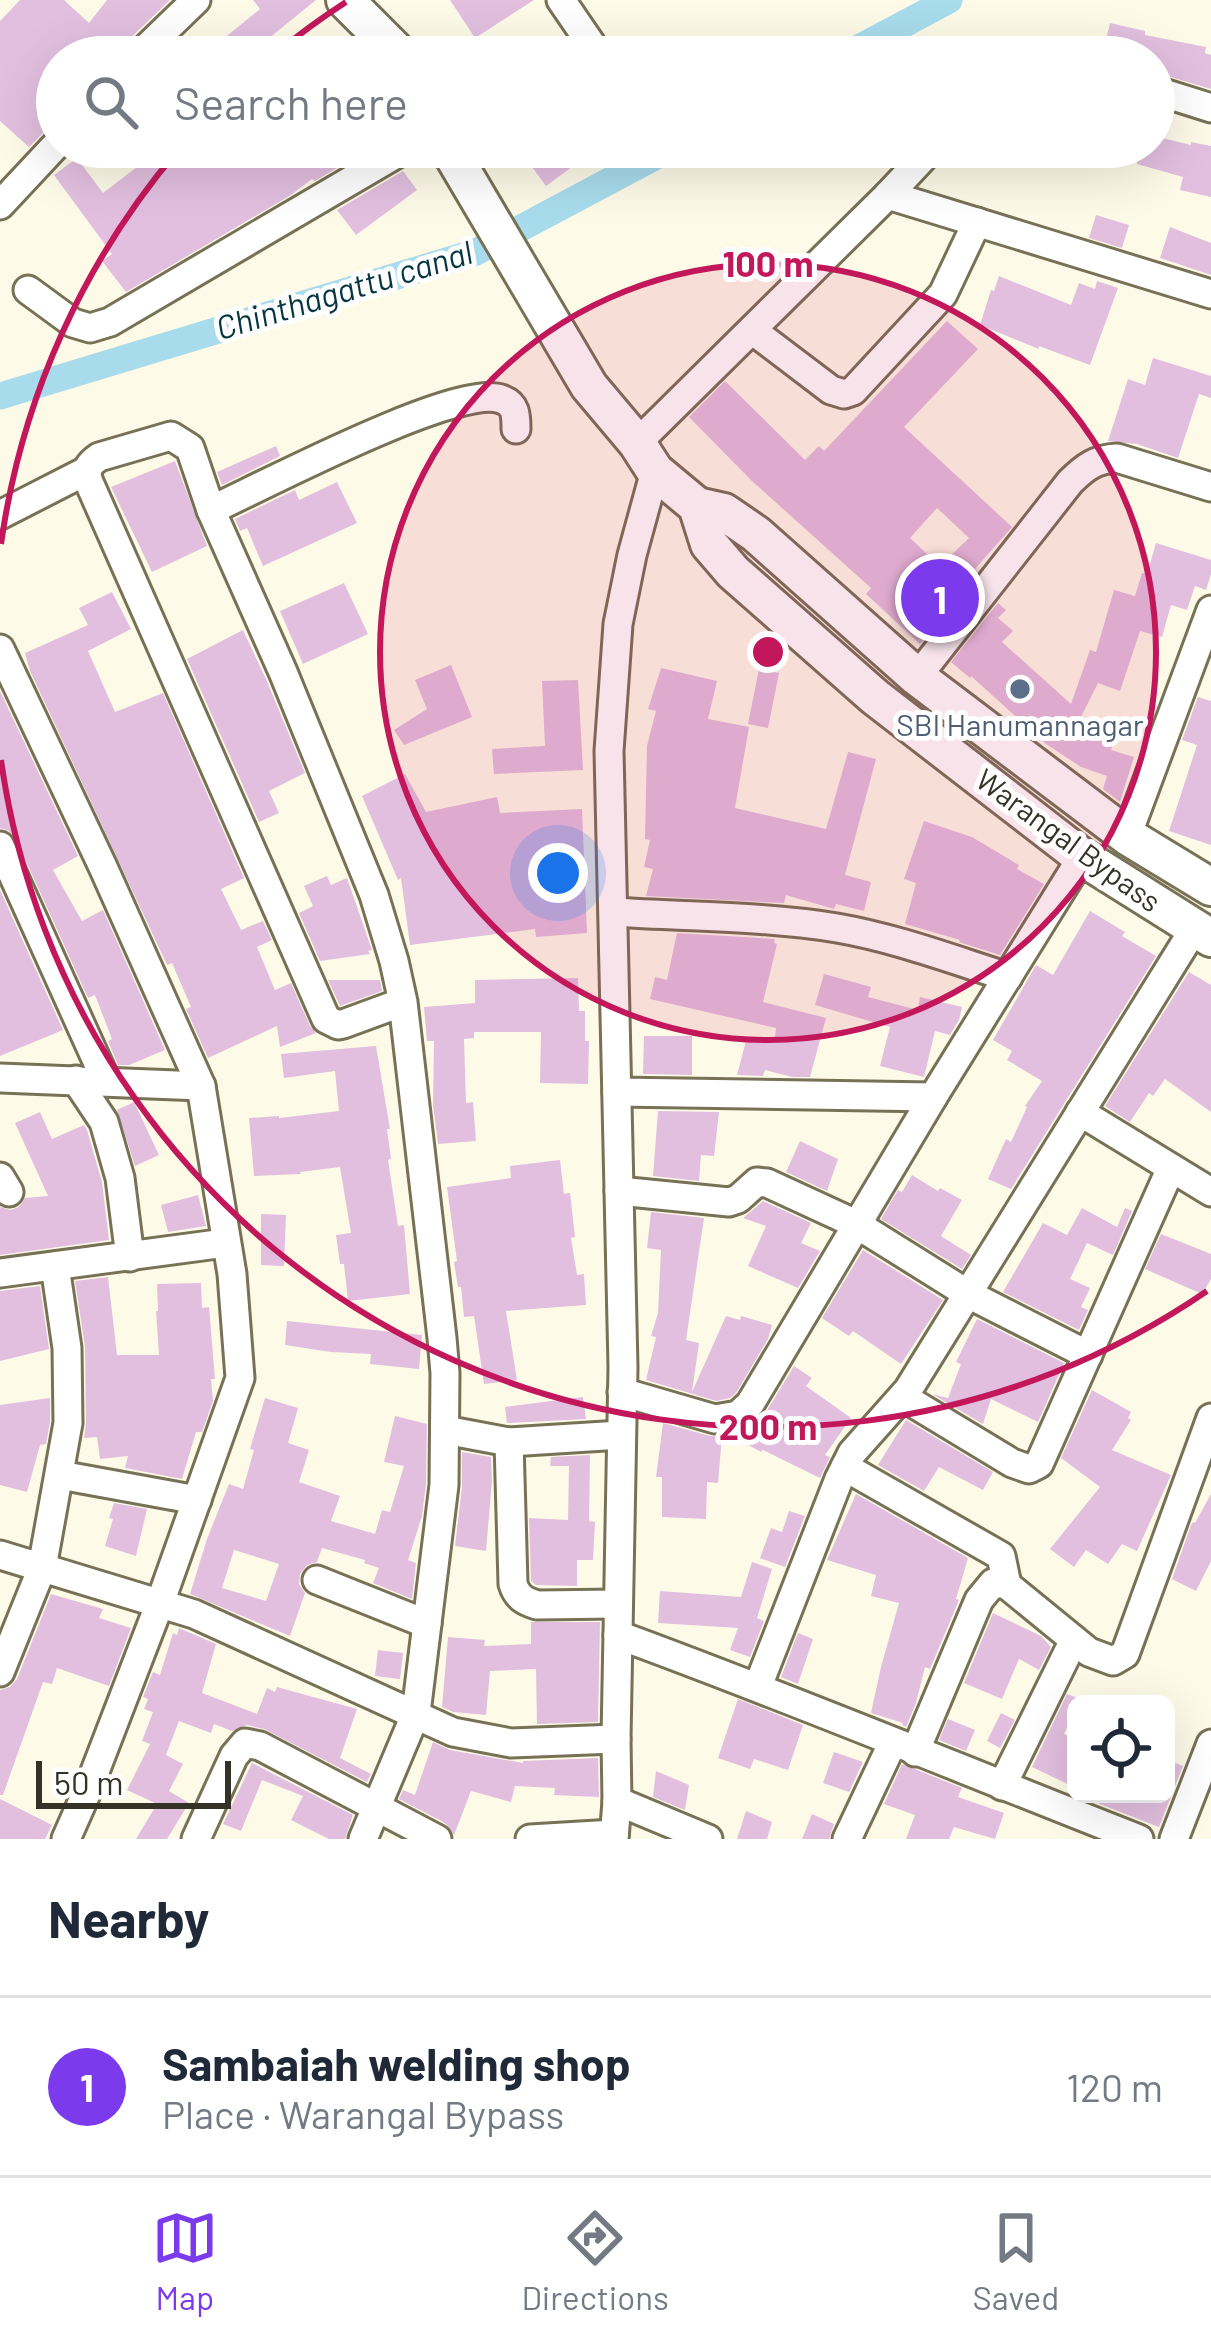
<!DOCTYPE html>
<meta charset="utf-8">
<style>
:root{--surface:#fff;--page:#f2f2f3;--text:#1f2937;--muted:#747a83;--line:#e0e1e3;--accent:#7c3aed}
body{margin:0;font-family:Barlow,sans-serif;background:var(--page);color:var(--text)}
.controls{position:absolute;right:36px;bottom:36px;display:grid;overflow:hidden;border-radius:18px;box-shadow:0 12px 48px #0002}
.controls button{width:108px;height:108px;display:grid;place-items:center;padding:0;border:0;border-bottom:3px solid var(--line);background:var(--surface);color:var(--text);font:60px sans-serif}
.scale{position:absolute;left:36px;bottom:30px;width:195px;box-sizing:border-box;padding-left:12px;border:6px solid #343126;border-top:0;font-size:33px;line-height:42px;white-space:nowrap;color:#343126;-webkit-text-stroke:9px #fff;paint-order:stroke}
.you{position:absolute;left:558px;top:873px;width:42px;height:42px;margin:-30px;border:9px solid #fff;border-radius:50%;background:#1a73e8;box-shadow:0 0 0 18px #1a73e833}
.badge{display:grid;place-items:center;width:78px;height:78px;border-radius:50%;background:var(--accent);color:#fff;font-size:39px;font-weight:700}
.pin{position:absolute;translate:-50% -50%;border:6px solid #fff;box-shadow:0 3px 12px #0006}
.list{margin:0;padding:0;list-style:none}
h2{display:flex;justify-content:space-between;align-items:center;height:156px;margin:0;padding:0 48px;font-size:51px}
h2 small{font-size:39px;font-weight:400;color:var(--muted)}
.list li{display:grid;grid-template-columns:78px 1fr auto;gap:36px;align-items:center;box-sizing:border-box;height:180px;padding:0 48px;border-top:3px solid var(--line)}
.list b{display:block;font-size:45px;white-space:nowrap}
.list p{margin:0;font-size:39px;white-space:nowrap;color:var(--muted)}
.list em{font-size:39px;font-style:normal;color:var(--muted)}
.icon{flex:none;width:66px;height:66px;fill:none;stroke:currentColor;stroke-width:2;stroke-linecap:round;stroke-linejoin:round}
.map{position:relative;flex:none;width:1211px;height:1839px;overflow:hidden}
.search{position:absolute;background:var(--surface);box-shadow:0 12px 48px #0002;left:36px;right:36px;top:36px;height:132px;display:flex;align-items:center;gap:30px;box-sizing:border-box;padding:0 42px;border-radius:66px;color:var(--muted);font-size:45px}
.sheet{height:336px;background:var(--surface)}
nav{display:flex;justify-content:space-around;align-items:center;box-sizing:border-box;height:168px;border-top:3px solid var(--line);background:var(--surface);font-size:33px;color:var(--muted)}
nav a{display:grid;justify-items:center;gap:6px}
nav .on{color:var(--accent)}
.map>svg:first-child{display:block}
.lines{fill:none;stroke-linecap:round;stroke-linejoin:round}
.canal{stroke:#a8dced;stroke-width:27}
.building{fill:#e2bfdf;fill-rule:evenodd}
.minor-casing{stroke:#777156;stroke-width:33}
.secondary-casing{stroke:#777156;stroke-width:42}
.minor{stroke:#fff;stroke-width:27}
.secondary{stroke:#fff;stroke-width:36}
.ring{fill:none;stroke:#c2185b;stroke-width:6}
.service-dot{fill:#5c6f8a;stroke:#fff;stroke-width:4.5}
.labels{text-anchor:middle;stroke-width:10;stroke-linejoin:round;paint-order:stroke}
.service-label{font-size:30px;fill:#4e5e75;stroke:#fff}
.street-label{font-size:30px;fill:#343126;stroke:#fff}
.water-label{font-size:33px;font-style:italic;fill:#043541;stroke:#fff}
.centre{fill:#c2185b;stroke:#fff;stroke-width:6}
.ring-label{font-size:36px;text-anchor:middle;font-weight:bold;fill:#c2185b;stroke:#fff;stroke-width:10;stroke-linejoin:round;paint-order:stroke}
</style>
<div class="map">
<svg width="1211" height="1839" viewBox="0 0 1211 1839">
<rect width="100%" height="100%" fill="#fefae8"/>
<g class="lines">
<g class="canal">
<polyline points="842,57 949,0"/>
<polyline points="0,396 476,252 673,147"/>
</g>
</g>
<g class="building">
<polygon points="20,0 64,0 89,23 107,0 170,0 124,44 118,57 57,57 57,124 44,132 29,147 0,121 0,21"/>
<polygon points="253,0 316,0 263,43 267,48 256,57 201,57 260,9"/>
<polygon points="450,0 534,0 475,38"/>
<polygon points="1110,23 1145,31 1145,35 1206,47 1205,53 1211,55 1211,89 1154,72 1154,57 1102,57"/>
<polygon points="1154,136 1191,145 1191,142 1211,146 1211,197 1180,190 1183,177 1137,164 1141,147 1154,147"/>
<polygon points="163,147 372,147 315,181 312,179 291,195 126,292 102,261 112,254 54,175 77,158 103,193"/>
<polygon points="523,147 599,147 546,186 527,160 530,158"/>
<polygon points="403,171 417,190 356,235 337,210"/>
<polygon points="1096,215 1129,225 1122,248 1089,238"/>
<polygon points="1170,227 1211,243 1211,275 1160,258"/>
<polygon points="999,276 1071,305 1079,283 1095,289 1097,281 1118,288 1090,365 1039,346 1039,349 980,325 991,290 994,291"/>
<path d="M947,321L978,349L904,427L1012,527L975,569L977,571L920,644L866,594L871,588L752,481L689,417L725,381L805,460L819,446L824,451ZM937,508L969,538L940,566L910,538Z"/>
<polygon points="1153,358 1211,376 1211,398 1199,394 1178,458 1137,444 1108,441 1128,379 1145,385"/>
<polygon points="276,446 280,456 222,485 217,472"/>
<polygon points="175,461 207,546 152,572 111,487"/>
<polygon points="337,482 357,523 263,566 247,528 240,531 235,519 295,490 299,500"/>
<polygon points="1156,543 1211,560 1211,574 1206,590 1195,586 1187,610 1171,605 1162,637 1140,631 1120,691 1098,683 1078,723 1114,741 1111,750 1134,757 1120,802 1103,789 1107,776 1081,767 1046,744 971,676 970,678 951,662 998,603 1006,610 998,618 1013,631 1002,642 1071,704 1090,650 1096,652 1114,590 1135,596 1142,573 1147,574"/>
<polygon points="344,583 368,634 303,664 280,611"/>
<polygon points="112,592 131,629 88,651 115,712 163,693 244,878 221,889 241,930 263,921 272,940 257,947 275,990 291,983 310,1026 316,1033 280,1047 277,1026 208,1058 186,1009 191,1007 172,963 167,965 30,671 25,653 88,625 79,608"/>
<polygon points="243,630 266,679 305,773 269,791 279,813 259,822 187,659"/>
<polygon points="451,665 472,717 404,745 394,730 427,709 415,680"/>
<polygon points="661,668 717,681 708,719 749,727 735,808 826,829 848,752 876,759 845,875 871,882 864,911 836,904 834,909 786,895 784,903 646,896 653,869 644,867 650,840 645,839 647,746 656,711 648,709"/>
<polygon points="759,669 779,673 768,728 748,724"/>
<polygon points="578,680 583,770 494,774 492,749 545,746 542,681"/>
<polygon points="0,691 78,856 53,870 82,921 103,910 165,1050 129,1065 118,1065 108,1041 112,1039 95,995 88,998 16,839 9,831 0,828"/>
<polygon points="1198,697 1211,701 1211,845 1169,831 1197,745 1182,740"/>
<polygon points="405,774 426,812 497,797 500,813 582,809 587,933 536,937 535,929 410,945 401,878 398,880 362,796"/>
<polygon points="924,821 972,837 1019,865 1017,869 1044,884 1000,955 959,942 960,940 905,924 916,883 904,879"/>
<polygon points="327,876 331,885 347,878 372,950 368,951 370,954 320,961 299,913 313,906 304,886"/>
<polygon points="0,890 63,1030 0,1056"/>
<polygon points="1090,911 1125,932 1122,936 1156,956 1011,1189 988,1179 1006,1139 1011,1142 1027,1107 1025,1106 1042,1081 1007,1060 1012,1051 993,1040 1036,965 1053,975"/>
<polygon points="677,933 775,939 774,943 777,944 763,1002 826,1018 810,1077 792,1077 765,1070 763,1076 737,1075 747,1037 775,1037 776,1028 650,999 655,977 667,980"/>
<polygon points="1189,972 1211,985 1211,1112 1165,1079 1153,1096 1149,1093 1130,1122 1105,1106"/>
<polygon points="824,974 871,987 868,997 918,1010 920,997 962,1007 959,1020 950,1035 935,1031 924,1077 880,1066 890,1027 815,1005"/>
<polygon points="578,978 579,1011 585,1011 585,1041 589,1041 588,1084 540,1083 541,1032 474,1032 474,1038 464,1039 466,1103 473,1102 476,1141 438,1144 433,1105 434,1041 427,1041 424,1007 475,1003 475,980"/>
<polygon points="328,980 380,980 382,991 340,1006"/>
<polygon points="644,1036 692,1036 692,1075 643,1074"/>
<polygon points="376,1046 390,1129 387,1129 391,1159 388,1160 398,1226 404,1225 410,1294 348,1301 344,1264 340,1264 336,1235 351,1233 340,1167 300,1172 301,1174 254,1176 249,1118 279,1116 279,1118 339,1111 335,1071 284,1078 281,1054"/>
<polygon points="134,1102 159,1155 135,1166 117,1110"/>
<polygon points="658,1111 719,1112 714,1156 701,1155 699,1181 653,1176"/>
<polygon points="40,1112 52,1139 84,1125 87,1130 102,1182 109,1240 0,1255 0,1207 10,1210 19,1207 25,1198 48,1196 15,1123"/>
<polygon points="800,1141 838,1159 827,1191 786,1172"/>
<polygon points="560,1160 564,1194 570,1193 575,1237 571,1238 577,1275 584,1274 586,1305 506,1311 517,1380 484,1384 474,1316 464,1317 461,1287 458,1287 454,1262 457,1261 447,1187 511,1178 510,1166"/>
<polygon points="912,1175 938,1191 940,1188 962,1200 941,1236 971,1255 962,1269 881,1219 898,1190 902,1192"/>
<polygon points="198,1195 206,1226 168,1232 161,1205"/>
<polygon points="763,1201 811,1223 801,1243 820,1251 798,1288 748,1266 766,1226 743,1218"/>
<polygon points="1082,1208 1117,1227 1125,1208 1132,1211 1113,1255 1087,1243 1070,1279 1090,1288 1081,1307 1088,1310 1079,1330 1003,1292 1043,1223 1067,1235"/>
<polygon points="651,1212 704,1218 686,1340 699,1343 692,1392 726,1316 740,1320 741,1316 772,1325 768,1339 736,1393 730,1398 716,1401 646,1380 656,1337 651,1336 658,1313 661,1250 647,1248"/>
<polygon points="261,1214 286,1215 284,1266 261,1265"/>
<polygon points="1161,1234 1211,1254 1211,1279 1202,1294 1145,1269"/>
<polygon points="863,1250 943,1300 901,1364 853,1331 849,1336 822,1318"/>
<polygon points="108,1277 117,1355 159,1355 156,1311 158,1311 157,1284 201,1283 202,1308 209,1307 215,1379 211,1379 213,1401 202,1432 196,1432 182,1479 125,1468 128,1456 100,1459 97,1437 84,1438 86,1423 85,1347 75,1281"/>
<polygon points="40,1286 49,1349 0,1361 0,1291"/>
<polygon points="977,1319 1064,1363 1038,1422 991,1399 983,1424 932,1394 948,1398 961,1364 956,1362"/>
<polygon points="287,1321 422,1335 419,1369 370,1364 371,1354 331,1352 285,1345"/>
<polygon points="794,1366 812,1378 806,1386 851,1418 825,1455 830,1457 820,1478 763,1450 761,1452 730,1435 749,1429 763,1417"/>
<polygon points="1092,1390 1131,1412 1128,1418 1131,1420 1112,1450 1171,1475 1137,1551 1122,1544 1108,1564 1086,1550 1074,1567 1050,1549 1100,1487 1061,1458"/>
<polygon points="583,1397 586,1419 507,1423 505,1407"/>
<polygon points="50,1398 50,1422 46,1444 40,1445 27,1492 0,1485 0,1405"/>
<path d="M265,1398L298,1408L288,1443L309,1450L299,1482L340,1496L331,1521L375,1534L382,1510L390,1512L404,1466L384,1462L395,1416L427,1424L426,1484L422,1516L408,1560L416,1563L412,1599L373,1583L379,1568L364,1563L365,1560L322,1548L317,1562L307,1565L300,1574L299,1584L305,1593L290,1636L190,1594L207,1539L229,1484L243,1489L254,1450L250,1449ZM234,1550L279,1564L266,1601L222,1588Z"/>
<polygon points="906,1420 993,1472 983,1490 939,1467 924,1491 878,1465"/>
<polygon points="663,1423 710,1436 722,1436 718,1483 707,1482 706,1519 662,1517 662,1477 656,1477"/>
<polygon points="462,1452 491,1457 492,1481 486,1551 455,1546 462,1487"/>
<polygon points="590,1455 589,1521 595,1522 593,1560 577,1560 577,1586 536,1585 531,1581 529,1518 568,1520 569,1466 550,1466 551,1457"/>
<polygon points="856,1494 968,1558 956,1599 959,1600 930,1669 925,1667 916,1703 906,1727 902,1725 903,1723 871,1713 881,1667 899,1603 871,1596 876,1575 827,1560"/>
<polygon points="1211,1494 1211,1561 1196,1591 1172,1579 1191,1525 1193,1522 1195,1523"/>
<polygon points="114,1503 147,1509 136,1556 105,1546 113,1519 109,1518"/>
<polygon points="789,1511 805,1516 785,1567 760,1558 771,1528 782,1532"/>
<polygon points="752,1562 772,1569 757,1618 764,1621 750,1657 730,1650 738,1628 658,1623 660,1591 741,1597"/>
<polygon points="51,1594 103,1609 99,1618 131,1628 109,1686 57,1668 52,1684 43,1682 3,1795 0,1795 0,1690 10,1687 17,1679"/>
<polygon points="993,1613 1041,1636 1051,1647 1039,1670 1019,1659 1002,1699 964,1683"/>
<polygon points="531,1622 600,1622 598,1722 537,1724 536,1669 490,1671 486,1715 453,1712 442,1707 448,1637 485,1640 484,1646 531,1644"/>
<polygon points="179,1628 216,1644 202,1693 257,1714 267,1688 275,1692 277,1687 357,1709 340,1758 371,1774 367,1782 264,1729 247,1725 232,1731 214,1724 211,1733 179,1721 166,1755 183,1764 169,1791 189,1803 167,1839 136,1839 157,1804 127,1790 150,1744 142,1741 153,1712 144,1709 148,1699 143,1697 153,1672 160,1675 173,1633 177,1635"/>
<polygon points="798,1633 813,1639 798,1684 781,1677"/>
<polygon points="378,1650 403,1653 400,1679 375,1676"/>
<polygon points="1067,1694 1080,1699 1064,1734 1076,1739 1076,1788 1032,1767"/>
<polygon points="738,1699 803,1725 788,1770 754,1759 750,1769 718,1758"/>
<polygon points="1001,1713 1015,1720 1000,1748 987,1741"/>
<polygon points="948,1719 975,1730 966,1751 939,1740"/>
<polygon points="433,1742 450,1750 523,1763 523,1761 598,1758 599,1797 554,1795 555,1788 515,1786 511,1802 471,1791 454,1835 445,1823 399,1799 403,1790 415,1795"/>
<polygon points="834,1752 863,1762 849,1792 823,1783"/>
<polygon points="1166,1759 1183,1766 1159,1827 1074,1794 1166,1794"/>
<polygon points="252,1763 353,1815 345,1839 329,1839 291,1820 303,1796 262,1780 241,1831 223,1824"/>
<polygon points="902,1764 962,1788 958,1797 1004,1813 995,1839 954,1827 949,1839 906,1839 915,1815 884,1804"/>
<polygon points="656,1771 689,1785 685,1810 653,1797"/>
<polygon points="0,1799 52,1825 45,1839 0,1839"/>
<polygon points="746,1811 772,1822 767,1839 737,1839"/>
<polygon points="812,1814 834,1824 829,1839 802,1839"/>
</g>
<g class="lines">
<g class="minor-casing">
<g id="minor">
<polyline points="561,0 600,57"/>
<polyline points="137,57 196,0"/>
<polyline points="1154,90 1211,108"/>
<polyline points="888,195 1211,294"/>
<polyline points="0,205 57,144"/>
<polyline points="28,290 73,323 90,328 110,322 408,147"/>
<polyline points="752,330 831,390 844,394 853,391 943,294 977,222"/>
<polyline points="637,443 888,195 933,147"/>
<path d="M211,510C261,487 458,383 501,399C516,404 516,415 516,429"/>
<polyline points="0,515 86,471"/>
<polyline points="0,649 103,867 201,1086 232,1274 240,1378 160,1603 89,1787 66,1839"/>
<path d="M917,677L1070,482C1085,467 1096,459 1117,458L1211,487"/>
<polyline points="1127,836 1211,610"/>
<polyline points="0,846 106,1081"/>
<path d="M614,912C688,917 764,916 837,928C895,938 951,959 1008,977"/>
<polyline points="0,1078 201,1086"/>
<polyline points="76,1080 104,1122 120,1178 130,1257"/>
<polyline points="617,1092 933,1097 1082,857"/>
<polyline points="1080,1112 1211,1192"/>
<polyline points="0,1177 9,1192"/>
<polyline points="619,1191 729,1202 738,1199 757,1182 767,1183 856,1224 968,1294 1088,1355"/>
<polyline points="0,1273 225,1243"/>
<polyline points="622,1392 715,1419 738,1415 750,1404 933,1097"/>
<polyline points="903,1397 1012,1463 1029,1469 1039,1464 1171,1168"/>
<polyline points="445,1430 509,1442 621,1435"/>
<path d="M509,1442L513,1584C517,1597 524,1601 537,1605L618,1604"/>
<polyline points="845,1467 1001,1556 1007,1585"/>
<polyline points="60,1475 197,1500"/>
<polyline points="0,1555 194,1614 453,1732 511,1743 616,1739"/>
<polyline points="317,1580 427,1624"/>
<path d="M618,1635C793,1699 965,1771 1139,1839"/>
<polyline points="0,1672 42,1568 68,1423 67,1348 55,1266"/>
<polyline points="758,1686 839,1479 852,1453 908,1390 1194,929"/>
<polyline points="915,1752 979,1600 993,1583 1007,1585 1089,1652 1113,1661 1125,1654 1211,1418"/>
<polyline points="1002,1786 1074,1640"/>
<polyline points="617,1801 708,1839"/>
<polyline points="196,1839 234,1756 245,1743 260,1746 437,1839"/>
<path d="M363,1839L416,1713L444,1485L445,1373L442,1338L403,1002L394,961L374,895L283,672L211,510L190,448L171,436L99,457C89,464 86,468 88,480L326,1019L338,1025L343,1024L403,1002"/>
<polyline points="530,1839 614,1834"/>
<polyline points="614,1839 617,1801 616,1739 623,1367 609,751 618,624 632,555 655,471"/>
<polyline points="847,1839 893,1742"/>
<polyline points="1174,1839 1211,1744"/>
</g>
</g>
<g class="secondary-casing">
<g id="secondary">
<polyline points="345,0 396,51"/>
<polyline points="448,147 589,386 637,443 655,471 697,506 709,544 733,572 875,697 1082,857 1211,938"/>
<polyline points="697,506 724,512 756,534 917,677 1127,836 1211,887"/>
</g>
</g>
<use href="#minor" class="minor"/>
<use href="#secondary" class="secondary"/>
</g>
<circle cx="768" cy="652" r="388" fill="#c2185b" fill-opacity=".12"/>
<g class="ring">
<circle cx="768" cy="652" r="388"/>
<path d="M1207 1291A775 775 0 0 1 1 760M1 544A775 775 0 0 1 179 149M275 54A775 775 0 0 1 346 2"/>
</g>
<circle class="service-dot" cx="1020" cy="689" r="12"/>
<g class="labels">
<g class="service-label">
<text x="1020" y="736">SBI Hanumannagar</text>
</g>
<g class="street-label">
<text transform="translate(1068 841) rotate(36)" y="10">Warangal Bypass</text>
</g>
<g class="water-label">
<text transform="translate(344 290) rotate(-17)" y="12">Chinthagattu canal</text>
</g>
</g>
<circle cx="768" cy="652" r="18" class="centre"/>
<g class="ring-label">
<text x="768" y="277">100 m</text>
<text x="768" y="1440">200 m</text>
</g>
</svg>
<div class="controls">
<button><svg class="icon" aria-label="locate" viewBox="0 0 24 24"><circle cx="12" cy="12" r="6"/><path d="M12 2v4M12 18v4M2 12h4M18 12h4"/></svg></button>
</div>
<div class="scale">50 m</div>
<div class="you"></div>
<div class="pin badge" style="left:940px;top:598px">1</div>
<div class="search"><svg class="icon" aria-label="search" viewBox="0 0 24 24"><circle cx="10" cy="10" r="6"/><path d="M15 15l6 6"/></svg>Search here</div>
</div>
<section class="sheet">
<h2>Nearby<small></small></h2>
<ul class="list">
<li><span class="badge">1</span><div><b>Sambaiah welding shop</b><p>Place · Warangal Bypass</p></div><em>120 m</em></li>
</ul>
</section>
<nav>
<a class="on"><svg class="icon" aria-label="map" viewBox="0 0 24 24"><path d="M3 6l6-2 6 2 6-2v14l-6 2-6-2-6 2zM9 4v14M15 6v14"/></svg>Map</a>
<a><svg class="icon" aria-label="directions" viewBox="0 0 24 24"><path d="M12 3l9 9-9 9-9-9zM9 14v-3h6M13 9l2 2-2 2"/></svg>Directions</a>
<a><svg class="icon" aria-label="saved" viewBox="0 0 24 24"><path d="M7 4h10v16l-5-4-5 4z"/></svg>Saved</a>
</nav>
